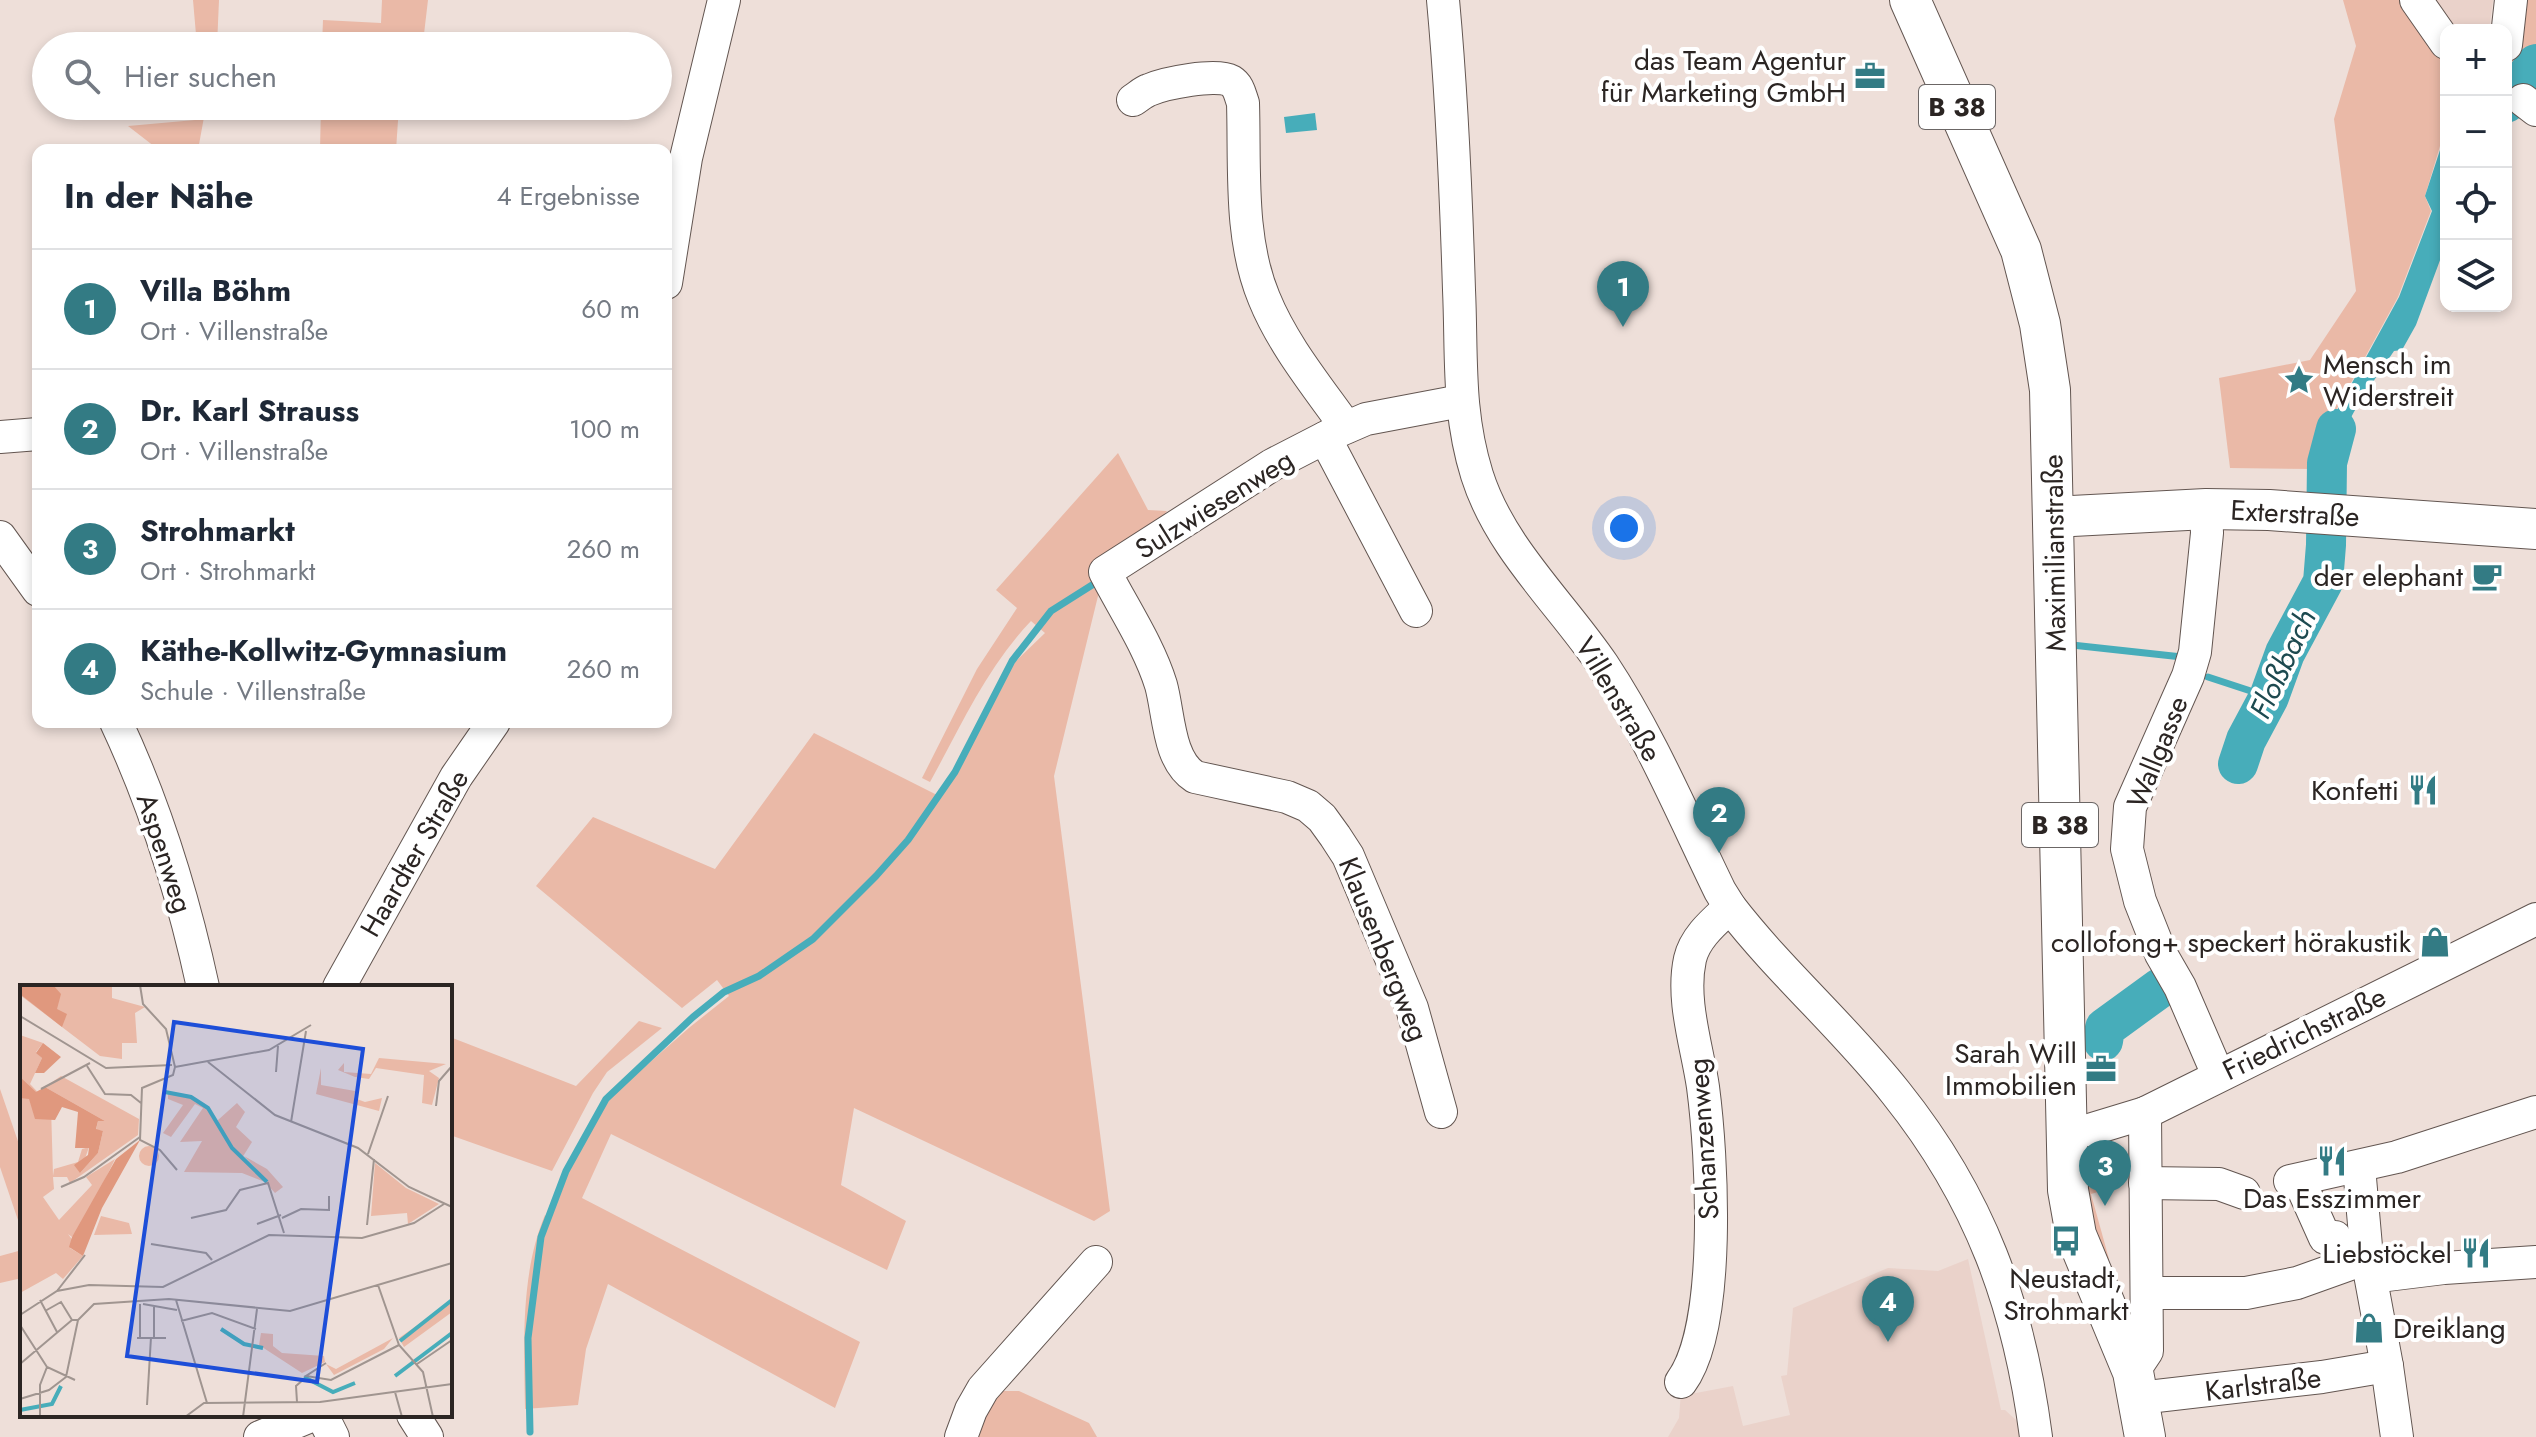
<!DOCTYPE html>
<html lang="de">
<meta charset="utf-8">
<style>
:root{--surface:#fff;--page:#f6f6f7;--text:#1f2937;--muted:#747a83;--line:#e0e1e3;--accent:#337b84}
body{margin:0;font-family:Jost,sans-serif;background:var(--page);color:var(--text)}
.controls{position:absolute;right:24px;top:24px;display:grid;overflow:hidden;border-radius:16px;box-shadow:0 4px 12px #0003}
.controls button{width:72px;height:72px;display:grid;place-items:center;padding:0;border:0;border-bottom:2px solid var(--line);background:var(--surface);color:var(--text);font:40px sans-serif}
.you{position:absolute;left:1624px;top:528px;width:28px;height:28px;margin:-20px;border:6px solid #fff;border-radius:50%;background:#1a73e8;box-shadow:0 0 0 12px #1a73e833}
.badge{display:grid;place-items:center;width:52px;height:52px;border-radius:50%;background:var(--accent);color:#fff;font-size:26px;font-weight:700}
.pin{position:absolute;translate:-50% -66px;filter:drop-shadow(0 2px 4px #0008)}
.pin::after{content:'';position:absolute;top:42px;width:28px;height:24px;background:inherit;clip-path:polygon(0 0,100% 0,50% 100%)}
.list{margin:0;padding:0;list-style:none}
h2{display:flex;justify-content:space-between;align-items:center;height:104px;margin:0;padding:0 32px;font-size:34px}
h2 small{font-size:26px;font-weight:400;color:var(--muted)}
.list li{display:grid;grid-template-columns:52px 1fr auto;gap:24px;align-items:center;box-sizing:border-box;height:120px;padding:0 32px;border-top:2px solid var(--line)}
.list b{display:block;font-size:30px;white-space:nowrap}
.list p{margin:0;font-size:26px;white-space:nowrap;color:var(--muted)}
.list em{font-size:26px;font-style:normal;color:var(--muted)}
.icon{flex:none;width:44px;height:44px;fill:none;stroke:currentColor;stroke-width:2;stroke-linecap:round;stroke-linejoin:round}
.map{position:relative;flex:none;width:2536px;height:1437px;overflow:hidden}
.search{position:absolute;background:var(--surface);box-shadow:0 4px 12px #0003;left:32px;top:32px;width:640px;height:88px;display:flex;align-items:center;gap:20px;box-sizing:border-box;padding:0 28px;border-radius:44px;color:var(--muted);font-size:30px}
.panel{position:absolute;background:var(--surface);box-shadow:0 4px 12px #0003;left:32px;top:144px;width:640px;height:584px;border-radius:16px}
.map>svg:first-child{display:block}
.built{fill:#ead2ca}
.green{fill:#eab9a7}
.water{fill:#47adba}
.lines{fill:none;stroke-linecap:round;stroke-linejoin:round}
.stream{stroke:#47adba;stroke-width:7}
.river{stroke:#47adba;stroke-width:40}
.minor-casing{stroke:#635651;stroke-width:34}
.major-casing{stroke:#635651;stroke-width:42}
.minor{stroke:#fff;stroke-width:32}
.major{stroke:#fff;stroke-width:40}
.labels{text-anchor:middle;stroke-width:8;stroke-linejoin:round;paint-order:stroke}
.shield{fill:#fff;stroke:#6b6665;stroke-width:2}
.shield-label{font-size:26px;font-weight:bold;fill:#2b2523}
.poi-label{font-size:28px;fill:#2b2523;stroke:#fff;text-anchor:end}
.street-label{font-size:28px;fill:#2b2523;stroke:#fff}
.water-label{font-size:30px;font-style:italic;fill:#1d4a50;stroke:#fff}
.inset-river{fill:none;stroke:#47adba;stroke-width:4}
.inset-road{fill:none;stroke:#a09590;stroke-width:2}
.view{fill:#1d4ed8;fill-opacity:0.15;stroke:#1d4ed8;stroke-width:4}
.inset-edge{fill:none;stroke:#2b2523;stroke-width:4}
</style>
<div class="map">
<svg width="2536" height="1437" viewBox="0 0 2536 1437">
<rect width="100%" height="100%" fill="#eedfd9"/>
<g class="built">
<polygon points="2428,0 2493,0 2489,30 2450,30"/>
<polygon points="1968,1259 2001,1410 2005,1410 2016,1420 2024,1437 1668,1437 1679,1418 1681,1392 1696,1393 1733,1386 1743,1426 1790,1415 1781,1376 1787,1375 1793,1308 1888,1268 1938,1271"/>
</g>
<g class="green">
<polygon points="193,0 219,0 217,46 197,46"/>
<polygon points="382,0 428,0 424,34 404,33 403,46 322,46 323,20 381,23"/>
<polygon points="2343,0 2410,0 2437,41 2446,60 2446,145 2440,146 2425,196 2431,211 2398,297 2323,434 2316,469 2230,468 2219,378 2310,360 2356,291 2334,119 2356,46"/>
<polygon points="2516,0 2536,0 2536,51 2516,74 2508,69"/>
<polygon points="196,106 206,106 198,150 159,150 128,126 195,120"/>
<polygon points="321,106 399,106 396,150 320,150"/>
<path d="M1118,453L1148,510L1167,511L1098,596L1054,776L1110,1211L1094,1221L854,1108L841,1185L906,1221L887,1270L611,1134L582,1198L860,1342L835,1408L608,1284L586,1349L578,1405L525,1409C524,1346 520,1274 545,1215L549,1219L567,1172L607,1100L690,1027L729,996L717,980L682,1008L536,886L593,817L715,869L814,733L939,796L956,772L1013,664L1045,633L1031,621C987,667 961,726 930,782L922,778L977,669L1017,608L996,590Z"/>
<polygon points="639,1021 662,1028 607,1072 593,1093 552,1171 450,1135 450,1037 576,1086"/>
<polygon points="0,1089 22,1153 22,1232 0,1167"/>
<polygon points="2092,1151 2097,1153 2101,1191 2091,1194 2109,1259 2101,1260 2087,1217 2084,1153"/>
<polygon points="22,1250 22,1278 0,1283 0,1256"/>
<polygon points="992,1391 1019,1391 1089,1423 1097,1437 973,1437"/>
</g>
<g class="water">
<polygon points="1315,113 1317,130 1286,133 1284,117"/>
<path d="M2446,146V244L2416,325L2402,350L2394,351C2365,395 2337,426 2332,481L2317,480L2324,434L2399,297L2432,211L2425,196L2441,147Z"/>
</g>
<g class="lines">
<g class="stream">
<polyline points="2072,645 2182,657"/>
<polyline points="2208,677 2269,697"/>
<polyline points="2140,1008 2141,1002"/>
<polyline points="530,1432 528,1338 541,1237 566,1171 606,1099 693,1017 724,992 759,976 813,939 876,876 908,840 955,772 1012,661 1051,611 1100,580"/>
</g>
<g class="river">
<polyline points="2506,103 2536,64"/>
<polyline points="2238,764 2246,740 2269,697 2285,653 2323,582 2326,545 2327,463 2336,429"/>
<polyline points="2103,1041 2105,1028 2160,988"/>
</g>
<g class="minor-casing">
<g id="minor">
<path d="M1443,0C1452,96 1456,193 1459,290C1462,355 1457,411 1477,475C1500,548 1561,603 1603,665C1650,736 1683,815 1720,891L1730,907C1781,973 1845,1028 1896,1093C1980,1198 2019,1305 2036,1437"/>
<polyline points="2416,0 2446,43"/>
<polyline points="2506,45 2511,0"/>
<path d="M1133,100C1138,97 1143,92 1149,90C1165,83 1216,73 1231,81C1239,86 1240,95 1243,103C1245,167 1239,238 1264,298C1283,345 1317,386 1346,427"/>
<polyline points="2523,100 2536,110"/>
<polyline points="666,283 686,158 724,0"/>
<polyline points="0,437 38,434"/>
<polyline points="1325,438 1416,611"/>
<polyline points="2206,509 2207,533 2195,652 2188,676 2130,807 2127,849 2140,901 2161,954 2180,987 2218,1075"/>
<polyline points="0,537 38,590"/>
<path d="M116,722C156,807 183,895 203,987"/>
<polyline points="339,987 456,777 494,722"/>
<path d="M1441,1112L1412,1008L1348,856L1335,836L1322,818L1308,806L1287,797L1195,777C1168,760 1169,714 1161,685C1149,646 1124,609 1105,572L1272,465L1336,432L1366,419L1461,401"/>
<polyline points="2067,1132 2089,1130 2145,1113 2536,919"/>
<polyline points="2359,1167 2367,1258 2387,1366 2397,1437"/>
<polyline points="2299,1180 2325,1238 2335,1237 2350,1263"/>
<polyline points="2290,1181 2397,1157 2536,1112"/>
<polyline points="2145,1183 2219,1184 2244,1193"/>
<polyline points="2371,1277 2444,1268 2536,1262"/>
<polyline points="2147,1293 2246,1293 2297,1283 2367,1258"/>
<polyline points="2133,1372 2147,1351 2145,1113"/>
<path d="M1681,1382C1722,1327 1712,1155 1703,1087C1697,1046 1681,1000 1690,959C1695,937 1715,921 1730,907"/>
<polyline points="2139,1398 2322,1377 2387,1366"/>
<polyline points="322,1415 333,1437"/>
<polyline points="413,1415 427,1437"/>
<polyline points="260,1437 313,1415"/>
<polyline points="961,1437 971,1410 983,1389 1096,1262"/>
</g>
</g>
<g class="major-casing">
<g id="major">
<polyline points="1910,0 2021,250 2040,324 2050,390 2068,1190 2076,1235 2133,1372 2145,1437"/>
<polyline points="2053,517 2206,509 2269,510 2536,529"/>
</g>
</g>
<use href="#minor" class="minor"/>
<use href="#major" class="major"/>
</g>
<defs>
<g id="office-bare" transform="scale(2.4)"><path d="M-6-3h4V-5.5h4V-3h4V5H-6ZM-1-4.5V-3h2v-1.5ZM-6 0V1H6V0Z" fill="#337b84" stroke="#fff" stroke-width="2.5" paint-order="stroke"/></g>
<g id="sight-bare" transform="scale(2.4)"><path d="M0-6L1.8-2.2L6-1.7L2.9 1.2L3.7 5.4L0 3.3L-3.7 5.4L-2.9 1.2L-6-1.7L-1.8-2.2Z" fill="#337b84" stroke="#fff" stroke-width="2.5" paint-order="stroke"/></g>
<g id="cafe-bare" transform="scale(2.4)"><path d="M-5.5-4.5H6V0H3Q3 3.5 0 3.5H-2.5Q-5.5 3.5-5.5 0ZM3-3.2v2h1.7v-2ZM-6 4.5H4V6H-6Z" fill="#337b84" stroke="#fff" stroke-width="2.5" paint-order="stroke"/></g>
<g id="restaurant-bare" transform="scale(2.4)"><path d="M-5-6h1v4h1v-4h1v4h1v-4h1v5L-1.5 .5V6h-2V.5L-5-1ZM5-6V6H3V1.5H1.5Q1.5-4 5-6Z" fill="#337b84" stroke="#fff" stroke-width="2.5" paint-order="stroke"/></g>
<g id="shop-bare" transform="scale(2.4)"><path d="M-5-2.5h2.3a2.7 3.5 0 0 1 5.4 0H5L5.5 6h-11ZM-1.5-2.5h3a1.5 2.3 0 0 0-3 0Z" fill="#337b84" stroke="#fff" stroke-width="2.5" paint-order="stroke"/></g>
<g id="bus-bare" transform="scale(2.4)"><path d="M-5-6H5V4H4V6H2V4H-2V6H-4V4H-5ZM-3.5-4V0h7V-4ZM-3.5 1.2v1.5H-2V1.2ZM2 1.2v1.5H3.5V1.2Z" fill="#337b84" stroke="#fff" stroke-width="2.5" paint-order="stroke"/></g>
</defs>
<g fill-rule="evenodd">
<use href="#office-bare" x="1870" y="76"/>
<use href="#sight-bare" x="2299" y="380"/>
<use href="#cafe-bare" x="2487" y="576"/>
<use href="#restaurant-bare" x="2423" y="790"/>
<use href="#shop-bare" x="2435" y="942"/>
<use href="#office-bare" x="2101" y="1069"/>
<use href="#restaurant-bare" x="2332" y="1161"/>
<use href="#bus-bare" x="2066" y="1241"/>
<use href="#restaurant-bare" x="2476" y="1253"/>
<use href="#shop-bare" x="2369" y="1328"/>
</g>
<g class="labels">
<g class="shield">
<rect x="1919" y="85" width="76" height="44" rx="6"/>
<rect x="2022" y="803" width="76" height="44" rx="6"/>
</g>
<g class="shield-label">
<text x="1957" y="116">B 38</text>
<text x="2060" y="834">B 38</text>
</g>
<g class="poi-label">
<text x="1846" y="70">das Team Agentur<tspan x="1846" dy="32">für Marketing GmbH</tspan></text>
<text x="2323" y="374" text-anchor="start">Mensch im<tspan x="2323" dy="32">Widerstreit</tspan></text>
<text x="2463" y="586">der elephant</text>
<text x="2399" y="800">Konfetti</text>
<text x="2411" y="952">collofong+ speckert hörakustik</text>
<text x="2077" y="1063">Sarah Will<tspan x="2077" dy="32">Immobilien</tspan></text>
<text x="2332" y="1208" text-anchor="middle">Das Esszimmer</text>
<text x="2452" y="1263">Liebstöckel</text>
<text x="2066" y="1288" text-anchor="middle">Neustadt,<tspan x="2066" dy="32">Strohmarkt</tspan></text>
<text x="2393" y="1338" text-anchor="start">Dreiklang</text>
</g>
<g class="street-label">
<text transform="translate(1214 504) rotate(-32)" y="10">Sulzwiesenweg</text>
<text transform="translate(2295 513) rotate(3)" y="10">Exterstraße</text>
<text transform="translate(2054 553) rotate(-91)" y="10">Maximilianstraße</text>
<text transform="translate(1619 699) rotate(59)" y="10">Villenstraße</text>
<text transform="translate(2157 752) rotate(-68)" y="10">Wallgasse</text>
<text transform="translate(165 853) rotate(72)" y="10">Aspenweg</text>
<text transform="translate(414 853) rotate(-60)" y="10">Haardter Straße</text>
<text transform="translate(1384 949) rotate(68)" y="10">Klausenbergweg</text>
<text transform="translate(2304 1033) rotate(-26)" y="10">Friedrichstraße</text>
<text transform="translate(1703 1139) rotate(-94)" y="10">Schanzenweg</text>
<text transform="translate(2263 1384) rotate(-7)" y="10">Karlstraße</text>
</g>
<g class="water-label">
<text transform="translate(2283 664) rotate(-65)" y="10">Floßbach</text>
</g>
</g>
<g transform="translate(20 985)">
<rect width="432" height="432" fill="#eedfd9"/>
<path d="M0,0H92V13L125,22L115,28L117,58H102V74L80,71L0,10ZM0,50L23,58L16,67L22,73L10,99L31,121L33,191L34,184L58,177L62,164L69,162L60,188L78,168L83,146L76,145L78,136H85L25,102L41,91L119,134L118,150L50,198L47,192H33L34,204L23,212L39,235L72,200L66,192L95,174L64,237L52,252L48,249L54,257L50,263L63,271L43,294L36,288L0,308ZM359,73L426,79L409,86L419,93L412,120L402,118L404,90L356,83L349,94L335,92L318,85L324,78V87L351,89ZM301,83V100L335,106L334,113L345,117L362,113L359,126L296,109ZM148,107L174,113L187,123L199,141L198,135L217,118L225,127L216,142L232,157L222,173L241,189L224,171L247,184L263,202L255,208L245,197L222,188L164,187L182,156L160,157L183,123L175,119L151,152L143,148L163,120L148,114ZM119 171a10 10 0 1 1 20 0a10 10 0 1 1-20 0ZM355,178L386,203L419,219L388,239L387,228L351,231ZM81,231L109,238L112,249L74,250ZM432,316V327L384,362L379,353ZM241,348L253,349V361L262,368L304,371L305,377L282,388L239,360ZM373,353L364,364L314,390L306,379L316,384Z" fill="#eab9a7"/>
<path d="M0,0H33L41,9L37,24L47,29L42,42L0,9ZM23,58L41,72L24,88H15L22,73L16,68ZM0,92L16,107L25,102L85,136H78L76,144L83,146L78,168L60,188L54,180L68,170L69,163H55L58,127L42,122L35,135L15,134L9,114L0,113ZM120,155L82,223L63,271L49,262L52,252L96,174Z" fill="#e0987e"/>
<path class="inset-river" d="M145,107L171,112L188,123L212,163L247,197M201,344L224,359L243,363M380,356L432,315M375,391L432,348M284,392L313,407L335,398M0,425L32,419L41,401"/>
<path class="inset-road" d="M120,0L123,19L146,44L155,82L153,90L122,103L120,155L140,165L157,185M0,31L86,83L152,80M188,77L255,130L338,163L389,202L432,222M67,81L85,109L111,110L121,118M155,82L249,65L291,40M256,87L258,61M21,104L70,78M416,121L419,96L432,81M271,137L286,46M348,169L368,111M41,202L64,192L120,152M171,233L206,225L220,205L248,198L264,248M262,233L281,224L309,225V211M237,239L261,230M347,240L354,174M131,259L186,268L192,275M358,300L379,360L403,387L413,432M37,306L65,270M20,315L37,347M156,315L187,418M123,319L157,325M134,322V352M25,326L41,317L52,335M0,330L37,306L69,300L143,302L249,250L342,253L394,238L424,219M161,336L192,328L236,344M0,340L27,382L55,395M117,353H146M120,353V319M306,378L286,391L311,395L379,360M0,379L52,335H58M397,379L432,355M375,407L382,432M0,414L29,405L46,392L58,335L74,319L149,314L270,326L432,278M277,417L276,401L284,394M127,420L131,352M20,432V400L27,382M165,432L184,418L300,417L432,399M223,432L237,324"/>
<path class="view" d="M154,37L343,64L297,397L107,371Z"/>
<rect width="432" height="432" class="inset-edge"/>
</g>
</svg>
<div class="controls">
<button>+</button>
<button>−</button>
<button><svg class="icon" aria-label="locate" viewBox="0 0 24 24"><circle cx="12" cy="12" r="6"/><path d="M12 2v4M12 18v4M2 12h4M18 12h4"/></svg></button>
<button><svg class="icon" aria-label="layers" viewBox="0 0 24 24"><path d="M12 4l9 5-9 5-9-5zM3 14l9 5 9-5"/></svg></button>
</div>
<div class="you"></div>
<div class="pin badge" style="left:1623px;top:327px">1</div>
<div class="pin badge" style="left:1719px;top:853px">2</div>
<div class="pin badge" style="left:2105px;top:1206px">3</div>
<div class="pin badge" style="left:1888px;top:1342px">4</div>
<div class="search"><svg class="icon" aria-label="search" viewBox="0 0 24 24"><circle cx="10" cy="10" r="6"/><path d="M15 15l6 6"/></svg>Hier suchen</div>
<section class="panel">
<h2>In der Nähe<small>4 Ergebnisse</small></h2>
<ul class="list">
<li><span class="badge">1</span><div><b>Villa Böhm</b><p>Ort · Villenstraße</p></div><em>60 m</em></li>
<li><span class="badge">2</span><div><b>Dr. Karl Strauss</b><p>Ort · Villenstraße</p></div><em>100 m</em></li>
<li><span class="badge">3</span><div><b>Strohmarkt</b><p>Ort · Strohmarkt</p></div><em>260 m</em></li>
<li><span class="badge">4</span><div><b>Käthe-Kollwitz-Gymnasium</b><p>Schule · Villenstraße</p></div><em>260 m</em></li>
</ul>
</section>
</div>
